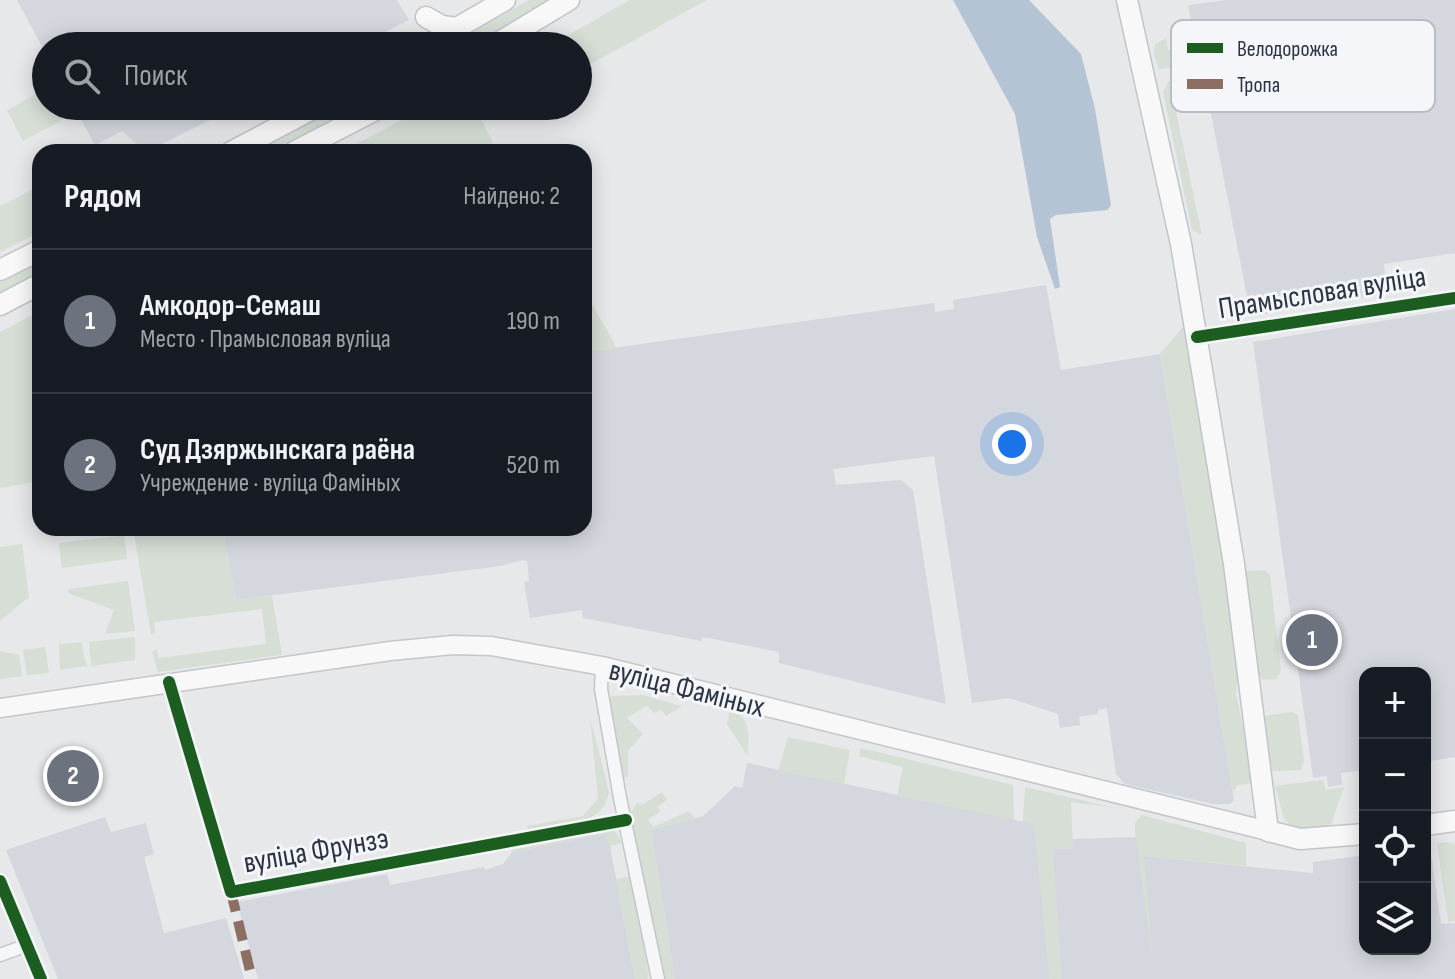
<!DOCTYPE html>
<html lang="ru">
<meta charset="utf-8">
<style>
:root{--surface:#171b24;--page:#242831;--text:#f1f3f6;--muted:#9ea1a6;--line:#363941;--accent:#6c737f}
body{margin:0;font-family:"Sofia Sans Condensed",sans-serif;background:var(--page);color:var(--text)}
.controls{position:absolute;right:24px;bottom:24px;display:grid;overflow:hidden;border-radius:16px;box-shadow:0 4px 20px #0003}
.controls button{width:72px;height:72px;display:grid;place-items:center;padding:0;border:0;border-bottom:2px solid var(--line);background:var(--surface);color:var(--text);font:40px sans-serif}
.you{position:absolute;left:1012px;top:444px;width:28px;height:28px;margin:-20px;border:6px solid #fff;border-radius:50%;background:#1a73e8;box-shadow:0 0 0 12px #1a73e833}
.badge{display:grid;place-items:center;width:52px;height:52px;border-radius:50%;background:var(--accent);color:#fff;font-size:26px;font-weight:700}
.pin{position:absolute;translate:-50% -50%;border:4px solid #fff;box-shadow:0 2px 8px #0006}
.list{margin:0;padding:0;list-style:none}
h2{display:flex;justify-content:space-between;align-items:center;height:104px;margin:0;padding:0 32px;font-size:34px}
h2 small{font-size:26px;font-weight:400;color:var(--muted)}
.list li{display:grid;grid-template-columns:52px 1fr auto;gap:24px;align-items:center;box-sizing:border-box;height:144px;padding:0 32px;border-top:2px solid var(--line)}
.list b{display:block;font-size:30px;white-space:nowrap}
.list p{margin:0;font-size:26px;white-space:nowrap;color:var(--muted)}
.list em{font-size:26px;font-style:normal;color:var(--muted)}
.icon{flex:none;width:44px;height:44px;fill:none;stroke:currentColor;stroke-width:2;stroke-linecap:round;stroke-linejoin:round}
.map{position:relative;flex:none;width:1455px;height:979px;overflow:hidden}
.search{position:absolute;background:var(--surface);box-shadow:0 4px 20px #0003;left:32px;top:32px;width:560px;height:88px;display:flex;align-items:center;gap:20px;box-sizing:border-box;padding:0 28px;border-radius:44px;color:var(--muted);font-size:30px}
.panel{position:absolute;background:var(--surface);box-shadow:0 4px 20px #0003;left:32px;top:144px;width:560px;height:392px;border-radius:24px}
.map>svg:first-child{display:block}
.built{fill:#d4d7dd}
.green{fill:#d6ded6}
.water{fill:#b4c4d5}
.lines{fill:none;stroke-linecap:round;stroke-linejoin:round}
.minor-casing{stroke:#c4c6c8;stroke-width:15}
.secondary-casing{stroke:#c4c6c8;stroke-width:21}
.primary-casing{stroke:#c2c5c8;stroke-width:23}
.minor{stroke:#f5f6f7;stroke-width:12}
.secondary{stroke:#f8f8f8;stroke-width:18}
.primary{stroke:#f8f8f8;stroke-width:20}
.quiet{stroke:#8d6e63;stroke-width:10;stroke-dasharray:20 10;stroke-linecap:butt}
.cycleway-casing{stroke:#f4f6f9;stroke-width:17}
.cycleway{stroke:#1b5e20;stroke-width:12}
.labels{text-anchor:middle;stroke-width:6;stroke-linejoin:round;paint-order:stroke}
.street-label{font-size:30px;fill:#2b3445;stroke:#f4f6f9}
.key{fill:#f4f6f9;stroke:#b8bcc3;stroke-width:2}
.key-label{font-size:22px;fill:#2b3445}
</style>
<div class="map">
<svg width="1455" height="979" viewBox="0 0 1455 979">
<rect width="100%" height="100%" fill="#e6e8ea"/>
<g class="built">
<polygon points="17,0 397,0 409,20 357,46 46,46 46,54"/>
<polygon points="1227,0 1455,0 1455,253 1384,264 1387,294 1251,316 1204,79 1214,77 1211,61 1199,63 1188,5"/>
<polygon points="74,106 238,106 146,152 122,131 95,145"/>
<polygon points="1046,285 1061,370 1160,354 1234,800 1230,804 1213,804 1125,784 1116,774 1107,708 1098,710 1098,714 1079,717 1080,725 1060,728 1058,714 1009,698 972,703 934,456 833,469 836,485 901,480 913,490 946,704 779,663 779,652 703,637 701,641 583,618 582,610 530,618 524,582 529,581 527,561 523,560 500,566 236,600 223,528 584,528 584,352 934,303 935,312 954,309 953,300"/>
<polygon points="1455,309 1455,757 1425,762 1425,673 1365,673 1365,770 1341,773 1342,785 1328,787 1327,776 1313,778 1253,342"/>
<polygon points="747,763 1034,824 1069,839 1139,837 1144,856 1313,873 1313,862 1365,855 1365,949 1425,949 1425,848 1430,847 1441,924 1455,923 1455,979 675,979 651,830 703,816 735,786 742,788"/>
<polygon points="105,817 111,832 146,823 154,854 144,857 164,933 226,918 244,979 58,979 6,850"/>
<polygon points="603,834 609,841 635,979 258,979 237,902 387,874 390,885 484,867 485,870 503,864 512,852"/>
</g>
<g class="green">
<polygon points="529,0 555,0 474,46 449,46"/>
<polygon points="630,0 707,0 578,71 578,46 549,46"/>
<polygon points="1166,38 1168,50 1192,45 1196,64 1159,69 1154,55 1155,44"/>
<polygon points="1169,81 1175,81 1177,86 1171,88 1202,235 1192,230 1163,92"/>
<polygon points="46,89 46,106 67,106 72,115 23,141 7,110"/>
<polygon points="338,106 366,106 278,152 253,152"/>
<polygon points="428,106 475,106 497,152 341,152"/>
<polygon points="40,186 40,232 0,252 0,206"/>
<polygon points="40,261 40,275 0,296 0,282"/>
<polygon points="584,290 613,341 616,349 588,352 584,335"/>
<polygon points="40,311 40,481 0,488 0,332"/>
<polygon points="1184,326 1224,555 1238,669 1236,694 1255,783 1237,785 1233,793 1160,354"/>
<polygon points="118,528 123,528 127,559 62,568 59,543 119,536"/>
<polygon points="133,528 223,528 236,599 272,596 282,655 158,672 152,652 157,649 159,658 266,644 262,609 154,622 155,634 151,634"/>
<polygon points="22,544 29,597 0,621 0,547"/>
<polygon points="1265,570 1270,575 1281,670 1277,679 1263,680 1256,671 1245,576 1247,571"/>
<polygon points="128,581 135,631 105,634 114,610 68,593 69,589"/>
<polygon points="135,637 135,660 91,666 89,642"/>
<polygon points="81,642 87,666 60,670 59,644"/>
<polygon points="45,647 49,673 27,675 23,650"/>
<polygon points="0,651 19,655 22,676 0,679"/>
<polygon points="642,695 682,706 666,716 661,709 654,713 647,705 627,718 643,734 628,750 628,777 622,778 609,701 612,696"/>
<path d="M730,709C750,716 750,736 747,755L727,724Z"/>
<polygon points="1292,712 1298,715 1304,760 1301,770 1271,771 1264,716"/>
<path d="M590,717L609,792C607,806 598,815 585,820L528,831L527,826L583,816L598,798Z"/>
<polygon points="788,737 850,750 844,784 778,771"/>
<polygon points="861,748 1013,785 1014,820 897,796 903,767 859,756"/>
<polygon points="1323,780 1326,790 1344,787 1330,827 1299,830 1285,821 1275,786"/>
<polygon points="1025,787 1115,808 1071,802 1073,849 1053,849 1062,979 1049,979 1034,825 1023,822"/>
<polygon points="662,792 667,800 657,807 661,811 648,820 653,827 689,811 695,818 651,830 675,979 663,979 630,814 637,803 642,805"/>
<polygon points="1142,815 1246,843 1246,866 1144,856 1153,961 1135,832 1135,823"/>
<polygon points="613,828 622,843 610,846 603,834 512,852 513,845"/>
<polygon points="1448,842 1455,844 1455,921 1448,922 1437,843"/>
<polygon points="630,876 649,977 647,979 635,979 616,879"/>
</g>
<polygon class="water" points="953,0 1029,0 1081,54 1095,109 1111,205 1108,210 1056,215 1050,219 1060,287 1055,289 1037,237 1015,114"/>
<g class="lines">
<g class="minor-casing">
<g id="minor">
<polyline points="1197,337 1455,298"/>
<polyline points="602,666 601,689 620,798 658,979"/>
<polyline points="169,682 231,892 626,820"/>
<polyline points="0,881 41,979"/>
<polyline points="0,955 25,946"/>
</g>
</g>
<g class="secondary-casing">
<polyline id="secondary" points="0,708 390,651 453,645 491,646 602,666 1268,831"/>
</g>
<g class="primary-casing">
<g id="primary">
<polyline points="1127,0 1181,244 1234,564 1268,831 1300,839 1365,834"/>
<polyline points="426,17 442,26 457,28"/>
<polyline points="426,46 505,0"/>
<polyline points="493,46 569,0"/>
<polyline points="231,152 318,106"/>
<polyline points="294,152 383,106"/>
<polyline points="0,270 40,250"/>
<polyline points="0,305 40,284"/>
<polyline points="1425,825 1455,821"/>
</g>
</g>
<use href="#minor" class="minor"/>
<use href="#secondary" class="secondary"/>
<use href="#primary" class="primary"/>
<polyline class="quiet" points="231,892 252,979"/>
<g class="cycleway-casing">
<g id="cycleway">
<polyline points="1197,337 1455,298"/>
<polyline points="169,682 231,892 626,820"/>
<polyline points="0,881 41,979"/>
</g>
</g>
<use href="#cycleway" class="cycleway"/>
</g>
<g class="labels">
<g class="street-label">
<text transform="translate(1322 292) rotate(-9)" y="10">Прамысловая вуліца</text>
<text transform="translate(687 688) rotate(14)" y="10">вуліца Фаміных</text>
<text transform="translate(316 850) rotate(-10)" y="10">вуліца Фрунзэ</text>
</g>
</g>
<rect x="1171" y="20" width="264" height="92" rx="12" class="key"/>
<rect x="1187" y="43" width="36" height="10" fill="#1b5e20"/>
<rect x="1187" y="79" width="36" height="10" fill="#8d6e63"/>
<g class="key-label">
<text x="1237" y="56">Велодорожка</text>
<text x="1237" y="92">Тропа</text>
</g>
</svg>
<div class="controls">
<button>+</button>
<button>−</button>
<button><svg class="icon" aria-label="locate" viewBox="0 0 24 24"><circle cx="12" cy="12" r="6"/><path d="M12 2v4M12 18v4M2 12h4M18 12h4"/></svg></button>
<button><svg class="icon" aria-label="layers" viewBox="0 0 24 24"><path d="M12 4l9 5-9 5-9-5zM3 14l9 5 9-5"/></svg></button>
</div>
<div class="you"></div>
<div class="pin badge" style="left:1312px;top:640px">1</div>
<div class="pin badge" style="left:73px;top:776px">2</div>
<div class="search"><svg class="icon" aria-label="search" viewBox="0 0 24 24"><circle cx="10" cy="10" r="6"/><path d="M15 15l6 6"/></svg>Поиск</div>
<section class="panel">
<h2>Рядом<small>Найдено: 2</small></h2>
<ul class="list">
<li><span class="badge">1</span><div><b>Амкодор-Семаш</b><p>Место · Прамысловая вуліца</p></div><em>190 m</em></li>
<li><span class="badge">2</span><div><b>Суд Дзяржынскага раёна</b><p>Учреждение · вуліца Фаміных</p></div><em>520 m</em></li>
</ul>
</section>
</div>
